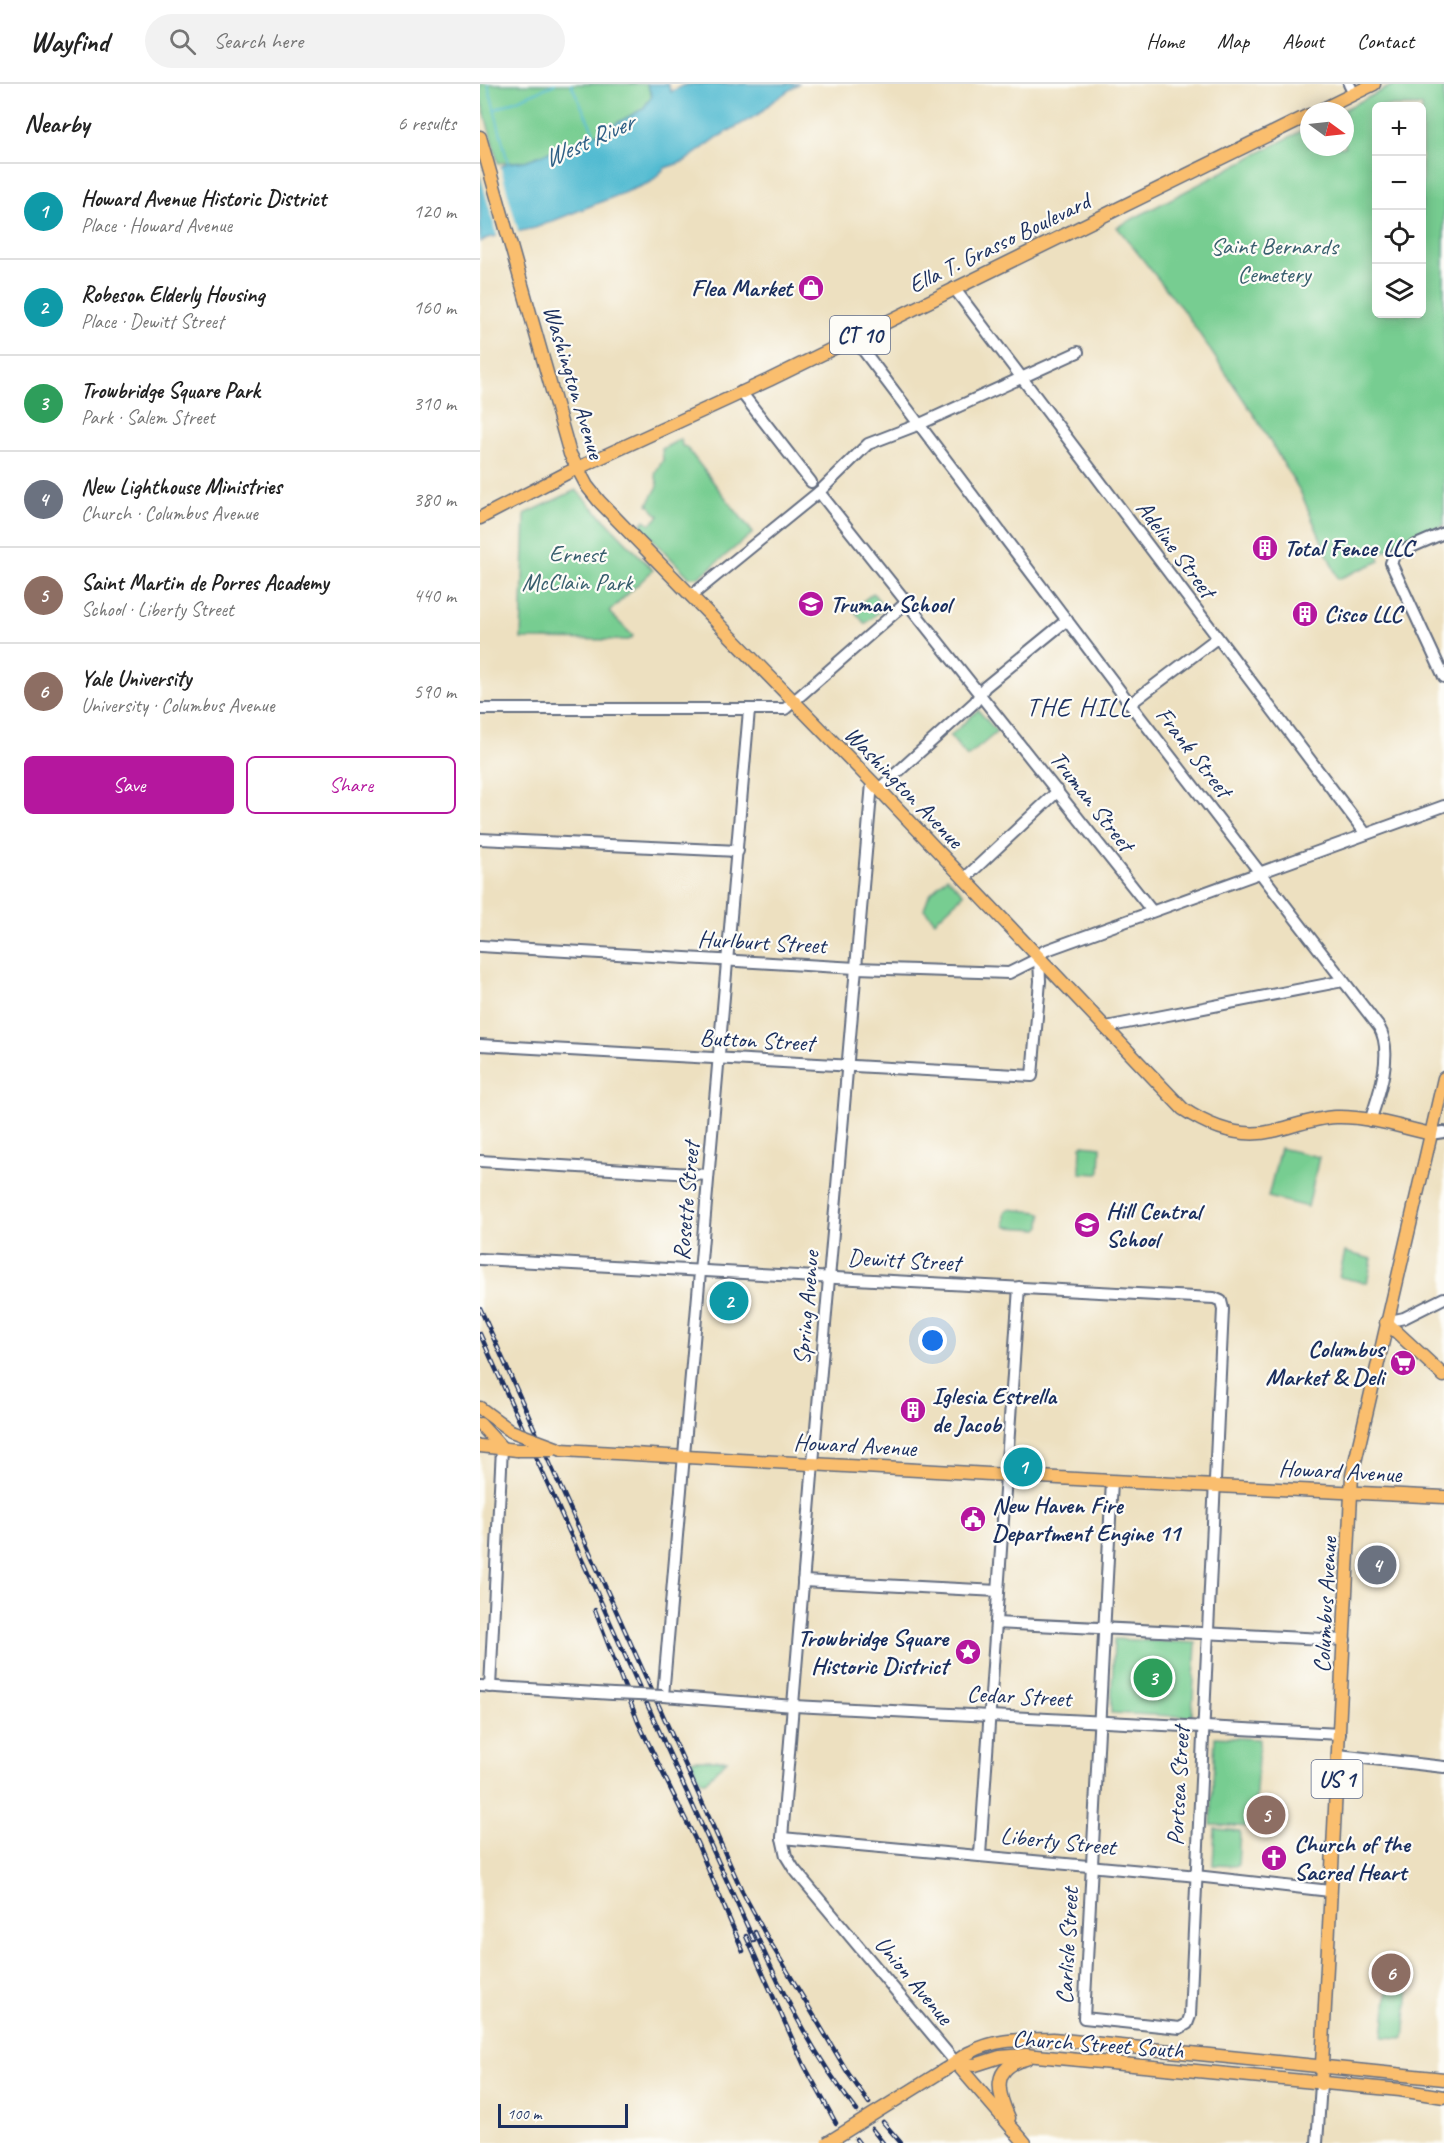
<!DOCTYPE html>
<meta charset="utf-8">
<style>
:root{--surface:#fff;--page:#f2f2f2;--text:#222;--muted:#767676;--line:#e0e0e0;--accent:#b5179e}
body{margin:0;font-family:Caveat,sans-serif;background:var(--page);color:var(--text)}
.controls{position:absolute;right:18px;top:18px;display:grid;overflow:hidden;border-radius:9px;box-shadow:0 3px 15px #0003}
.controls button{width:54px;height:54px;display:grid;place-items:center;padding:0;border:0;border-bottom:2px solid var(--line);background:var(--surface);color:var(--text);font:30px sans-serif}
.compass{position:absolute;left:820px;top:18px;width:54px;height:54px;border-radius:50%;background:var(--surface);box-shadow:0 3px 15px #0003;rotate:105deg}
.scale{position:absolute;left:18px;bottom:15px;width:130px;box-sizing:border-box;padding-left:6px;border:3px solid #1b2f5e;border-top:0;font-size:16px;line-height:21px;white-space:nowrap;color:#1b2f5e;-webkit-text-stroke:4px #fdfcf7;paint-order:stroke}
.you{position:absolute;left:453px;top:1257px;width:21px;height:21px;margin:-15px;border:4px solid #fff;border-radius:50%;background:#1a73e8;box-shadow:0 0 0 9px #1a73e833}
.badge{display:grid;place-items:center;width:39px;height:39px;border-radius:50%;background:var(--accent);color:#fff;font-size:20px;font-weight:700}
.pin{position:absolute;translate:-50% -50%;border:3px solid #fff;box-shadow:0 2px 6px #0006}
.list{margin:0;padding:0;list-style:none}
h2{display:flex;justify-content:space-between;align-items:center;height:78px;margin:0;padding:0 24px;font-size:26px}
h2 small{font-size:20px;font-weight:400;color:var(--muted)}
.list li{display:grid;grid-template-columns:39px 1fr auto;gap:18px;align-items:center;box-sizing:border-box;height:96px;padding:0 24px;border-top:2px solid var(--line)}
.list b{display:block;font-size:22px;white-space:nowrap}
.list p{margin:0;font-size:20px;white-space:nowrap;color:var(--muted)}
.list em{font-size:20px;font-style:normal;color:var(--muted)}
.actions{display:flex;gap:12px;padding:18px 24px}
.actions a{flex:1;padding:14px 0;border:2px solid var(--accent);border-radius:9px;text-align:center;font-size:21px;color:var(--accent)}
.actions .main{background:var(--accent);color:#fff}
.icon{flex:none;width:33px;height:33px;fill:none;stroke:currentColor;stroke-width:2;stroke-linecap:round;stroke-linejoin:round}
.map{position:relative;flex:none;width:964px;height:2059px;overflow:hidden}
header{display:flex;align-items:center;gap:36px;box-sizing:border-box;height:84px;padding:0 30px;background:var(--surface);border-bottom:2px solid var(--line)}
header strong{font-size:28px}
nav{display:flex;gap:33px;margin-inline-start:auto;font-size:21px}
.search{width:420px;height:54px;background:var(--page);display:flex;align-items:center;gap:15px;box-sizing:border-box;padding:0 21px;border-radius:33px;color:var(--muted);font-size:22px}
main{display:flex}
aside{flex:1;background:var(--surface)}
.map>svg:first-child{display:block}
.green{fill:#77cd91;stroke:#497e78;stroke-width:1.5;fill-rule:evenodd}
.water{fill:#53bbd1;stroke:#377598;stroke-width:1.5}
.pier{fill:#ede0c0}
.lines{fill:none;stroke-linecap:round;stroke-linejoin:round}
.stream{stroke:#53bbd1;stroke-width:2}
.minor-casing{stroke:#646d80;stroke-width:14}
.major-casing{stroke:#646d80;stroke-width:15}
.minor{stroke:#fff;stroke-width:10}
.major{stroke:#fabe6e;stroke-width:12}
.rail-casing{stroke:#1b2f5e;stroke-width:4.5}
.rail{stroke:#fdfcf7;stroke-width:2;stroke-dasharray:7;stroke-linecap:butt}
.minor-bridge-casing{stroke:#646d80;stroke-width:14;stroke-linecap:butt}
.major-bridge-casing{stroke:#646d80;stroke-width:15;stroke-linecap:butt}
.minor-bridge{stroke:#fff;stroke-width:10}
.major-bridge{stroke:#fabe6e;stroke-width:12}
.labels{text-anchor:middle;stroke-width:4.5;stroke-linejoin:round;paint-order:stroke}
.shield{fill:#fdfcf7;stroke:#5f6c8c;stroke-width:1.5}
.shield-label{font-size:22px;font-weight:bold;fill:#1b2f5e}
.street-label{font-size:24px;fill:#1b2f5e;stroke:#fdfcf7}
.park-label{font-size:24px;fill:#375e6d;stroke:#fdfcf7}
.poi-label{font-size:24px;font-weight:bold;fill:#1b2f5e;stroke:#fdfcf7;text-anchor:start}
.water-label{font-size:26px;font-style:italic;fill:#2f6086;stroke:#fdfcf7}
.neighbourhood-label{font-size:26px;letter-spacing:1.5px;fill:#1b2f5e;stroke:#fdfcf7}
</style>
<header>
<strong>Wayfind</strong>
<div class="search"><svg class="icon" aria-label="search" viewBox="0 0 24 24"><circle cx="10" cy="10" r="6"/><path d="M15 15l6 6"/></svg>Search here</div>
<nav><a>Home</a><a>Map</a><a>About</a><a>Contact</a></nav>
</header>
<main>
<aside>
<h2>Nearby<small>6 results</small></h2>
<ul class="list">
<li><span class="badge" style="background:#0f9aa8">1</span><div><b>Howard Avenue Historic District</b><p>Place · Howard Avenue</p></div><em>120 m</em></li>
<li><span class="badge" style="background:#0f9aa8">2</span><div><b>Robeson Elderly Housing</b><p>Place · Dewitt Street</p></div><em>160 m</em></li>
<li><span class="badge" style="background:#2e9e5b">3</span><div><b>Trowbridge Square Park</b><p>Park · Salem Street</p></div><em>310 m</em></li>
<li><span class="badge" style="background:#6b7280">4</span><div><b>New Lighthouse Ministries</b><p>Church · Columbus Avenue</p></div><em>380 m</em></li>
<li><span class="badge" style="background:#8d6e63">5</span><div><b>Saint Martin de Porres Academy</b><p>School · Liberty Street</p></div><em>440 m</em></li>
<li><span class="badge" style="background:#8d6e63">6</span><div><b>Yale University</b><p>University · Columbus Avenue</p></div><em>590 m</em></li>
</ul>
<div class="actions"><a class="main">Save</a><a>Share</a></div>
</aside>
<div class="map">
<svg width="964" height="2059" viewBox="0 0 964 2059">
<rect width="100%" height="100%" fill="#fdfcf7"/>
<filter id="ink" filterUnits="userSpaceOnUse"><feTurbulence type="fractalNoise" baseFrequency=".0167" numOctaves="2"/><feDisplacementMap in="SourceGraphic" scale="12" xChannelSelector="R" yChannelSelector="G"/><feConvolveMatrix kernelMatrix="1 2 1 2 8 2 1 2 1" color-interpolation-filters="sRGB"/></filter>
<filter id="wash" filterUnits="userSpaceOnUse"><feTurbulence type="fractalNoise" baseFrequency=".008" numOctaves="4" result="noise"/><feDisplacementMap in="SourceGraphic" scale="24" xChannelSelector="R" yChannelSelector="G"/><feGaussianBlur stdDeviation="1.35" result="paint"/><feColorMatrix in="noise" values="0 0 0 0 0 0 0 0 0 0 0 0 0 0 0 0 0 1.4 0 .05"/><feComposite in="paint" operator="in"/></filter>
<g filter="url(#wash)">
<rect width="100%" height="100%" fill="#ede0c0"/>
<g class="green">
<polygon points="0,0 167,0 172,12 163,25 101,58 45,77 18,79 0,12"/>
<path d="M915,0H964V441L898,470L900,477L858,495L820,407L776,334L706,230L637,143L829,43V63H865V27H861ZM896,22H942V230H896Z"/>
<polygon points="201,355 202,362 206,363 273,449 219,493 209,493 160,442 165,436 171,440 179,432 168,420 178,402 175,389 183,376 182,365"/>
<polygon points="96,406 173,486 129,528 153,552 149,556 41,555 45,430"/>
<polygon points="393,509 403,522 403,524 385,540 373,525"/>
<polygon points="498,626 517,648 487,673 470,652"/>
<polygon points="467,793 484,810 455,837 444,825 449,811"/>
<polygon points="603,1061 621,1063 620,1088 618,1090 601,1089 600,1087 601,1062"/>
<polygon points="800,1064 839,1073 828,1123 788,1113"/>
<polygon points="528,1125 559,1128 562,1130 561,1142 558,1145 527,1143 525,1141 525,1128"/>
<polygon points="865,1168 892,1175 887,1199 859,1193"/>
<polygon points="634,1555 716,1559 712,1633 631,1629"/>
<polygon points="735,1653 779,1655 774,1743 731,1741"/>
<polygon points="211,1676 247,1676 225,1697 221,1697"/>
<polygon points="735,1745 760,1747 758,1782 733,1781"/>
<polygon points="908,1904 929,1905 924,1954 903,1953"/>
</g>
<polygon class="water" points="167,0 188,0 191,8 202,2 214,0 318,0 292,18 279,30 238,53 205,77 185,84 171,98 55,144 7,154 0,158 0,93 28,79 45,77 115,51 163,25 172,12"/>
<polygon class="pier" points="20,81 39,150 18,155 0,90"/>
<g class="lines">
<g class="stream">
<polyline points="8,0 28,79"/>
<polyline points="91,0 115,51"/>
<polyline points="16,25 75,0"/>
</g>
</g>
</g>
<g filter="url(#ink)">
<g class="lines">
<g class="minor-casing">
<g id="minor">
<polyline points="869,0 874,10"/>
<polyline points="474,204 886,750"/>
<path d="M374,254L650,620L899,943C914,968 899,1011 890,1037"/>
<polyline points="261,308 331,398"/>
<polyline points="339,408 672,827"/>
<polyline points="964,449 915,470 911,479 964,593"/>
<polyline points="211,512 339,408 388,360 440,340 598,268"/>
<polyline points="650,620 737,554"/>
<polyline points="0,625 305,625 427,518"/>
<polyline points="269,626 183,1612 314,1622 860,1650"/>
<polyline points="392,699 333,1379 302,1754 306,1772 314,1785 476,1979"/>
<polyline points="399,705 495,618 505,603 587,536"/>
<polyline points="0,755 258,767"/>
<polyline points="484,795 578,707"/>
<polyline points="0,862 376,884 529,889 559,874 564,867 964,722"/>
<polyline points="626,943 863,897"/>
<polyline points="0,961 552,992 560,897 559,874"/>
<polyline points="951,1050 964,1048"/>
<polyline points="0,1077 228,1091"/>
<polyline points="0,1175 695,1212 734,1214 741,1217 743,1225 710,1932 707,1940 700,1944 604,1934 632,1397"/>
<polyline points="906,1238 924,1234 964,1214"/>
<polyline points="323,1497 518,1507"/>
<polyline points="516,1539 865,1556"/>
<polyline points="0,1602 133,1610"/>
<polyline points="10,1603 22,1364"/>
<polyline points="858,1671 964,1683"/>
<polyline points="302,1754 707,1791 850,1807"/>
<polyline points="500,1771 539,1203"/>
<polyline points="837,2059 841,2000"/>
</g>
</g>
<g class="major-casing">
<g id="major">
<polyline points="839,27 894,0"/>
<path d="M0,53L90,370L107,402L119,417L399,705L703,1025C730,1043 760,1055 793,1047C814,1042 834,1034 856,1033C887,1032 921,1043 951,1050"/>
<polyline points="0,434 87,389 289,296 829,31"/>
<polyline points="906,1238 964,1292"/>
<polyline points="0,1324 31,1347"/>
<polyline points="0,1340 22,1364"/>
<polyline points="0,1362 37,1366"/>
<polyline points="82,1366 632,1397 964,1413"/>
<polyline points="476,1979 495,1981 520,1973 546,1971 920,2006 964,2013"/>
<polyline points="476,1979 545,2059"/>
<path d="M464,1986C474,1981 481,1972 491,1968C517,1954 545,1956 573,1955L964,1995"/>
<polyline points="841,2000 872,1391 964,994"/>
<path d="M529,2034C517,2008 511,1983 546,1975"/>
</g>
</g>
<use href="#minor" class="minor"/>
<use href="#major" class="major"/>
<g class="rail-casing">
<g id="rail">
<polyline points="0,1224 262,1807 287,1853 368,1989 389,2019"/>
<polyline points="0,1250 274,1857"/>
<polyline points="115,1526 158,1638 217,1759 263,1867"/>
<path d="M275,1848C303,1911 334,1972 377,2027"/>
<polyline points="266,1852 324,1981 356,2039"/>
<polyline points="403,2038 421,2059"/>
<polyline points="392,2045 403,2059"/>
<polyline points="376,2055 379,2059"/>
</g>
</g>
<use href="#rail" class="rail"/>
<g class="minor-bridge-casing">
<polyline id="minor-bridge" points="133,1610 183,1612"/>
</g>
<g class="major-bridge-casing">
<g id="major-bridge">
<polyline points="31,1347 82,1366"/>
<polyline points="37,1366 72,1366"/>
<polyline points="347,2059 464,1986"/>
</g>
</g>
<use href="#minor-bridge" class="minor-bridge"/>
<use href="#major-bridge" class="major-bridge"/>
</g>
</g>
<defs>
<g id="shop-disc" transform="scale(1.35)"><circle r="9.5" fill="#b5179e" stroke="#fdfcf7"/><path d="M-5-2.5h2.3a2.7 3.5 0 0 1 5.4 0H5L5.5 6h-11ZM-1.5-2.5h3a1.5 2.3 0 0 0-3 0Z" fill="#fff"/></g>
<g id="building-disc" transform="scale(1.35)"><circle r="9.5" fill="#b5179e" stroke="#fdfcf7"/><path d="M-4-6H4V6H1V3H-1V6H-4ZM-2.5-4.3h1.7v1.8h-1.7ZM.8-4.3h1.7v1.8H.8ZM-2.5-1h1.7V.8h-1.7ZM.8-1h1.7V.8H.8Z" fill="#fff"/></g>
<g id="school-disc" transform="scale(1.35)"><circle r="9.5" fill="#b5179e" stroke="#fdfcf7"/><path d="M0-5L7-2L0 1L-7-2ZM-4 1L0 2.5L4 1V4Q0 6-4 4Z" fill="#fff"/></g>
<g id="supermarket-disc" transform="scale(1.35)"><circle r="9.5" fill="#b5179e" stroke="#fdfcf7"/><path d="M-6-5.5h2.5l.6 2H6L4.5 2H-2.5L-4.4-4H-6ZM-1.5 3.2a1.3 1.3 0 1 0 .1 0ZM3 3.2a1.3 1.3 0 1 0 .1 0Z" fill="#fff"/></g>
<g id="civic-disc" transform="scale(1.35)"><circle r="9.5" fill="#b5179e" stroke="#fdfcf7"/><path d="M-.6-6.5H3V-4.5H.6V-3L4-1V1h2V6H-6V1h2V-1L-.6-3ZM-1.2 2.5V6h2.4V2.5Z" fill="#fff"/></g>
<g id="sight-disc" transform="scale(1.35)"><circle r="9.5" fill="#b5179e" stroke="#fdfcf7"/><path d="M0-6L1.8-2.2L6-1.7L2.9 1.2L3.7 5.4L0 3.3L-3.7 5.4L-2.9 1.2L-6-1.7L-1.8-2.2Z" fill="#fff"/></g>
<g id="church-disc" transform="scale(1.35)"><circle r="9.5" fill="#b5179e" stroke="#fdfcf7"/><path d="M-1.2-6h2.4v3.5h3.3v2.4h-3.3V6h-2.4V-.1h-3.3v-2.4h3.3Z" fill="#fff"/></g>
</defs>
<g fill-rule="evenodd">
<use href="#shop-disc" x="331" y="204"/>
<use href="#building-disc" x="785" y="464"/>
<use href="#school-disc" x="331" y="520"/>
<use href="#building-disc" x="825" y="530"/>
<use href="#school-disc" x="607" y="1141"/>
<use href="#supermarket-disc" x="923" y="1279"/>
<use href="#building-disc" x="433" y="1326"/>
<use href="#civic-disc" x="493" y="1435"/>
<use href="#sight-disc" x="488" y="1568"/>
<use href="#church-disc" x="794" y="1774"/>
</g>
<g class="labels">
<g class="shield">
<rect x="350" y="232" width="60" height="38" rx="4.5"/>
<rect x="831.5" y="1676" width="51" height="38" rx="4.5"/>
</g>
<g class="shield-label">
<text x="380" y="259">CT 10</text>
<text x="857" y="1703">US 1</text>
</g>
<g class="street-label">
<text transform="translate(519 159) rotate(-26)" y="8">Ella T. Grasso Boulevard</text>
<text transform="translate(94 298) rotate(73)" y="8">Washington Avenue</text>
<text transform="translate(696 465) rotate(53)" y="8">Adeline Street</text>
<text transform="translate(714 668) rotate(52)" y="8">Frank Street</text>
<text transform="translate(424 703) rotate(46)" y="8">Washington Avenue</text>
<text transform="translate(612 717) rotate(52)" y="8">Truman Street</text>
<text transform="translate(282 858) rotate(3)" y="8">Hurlburt Street</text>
<text transform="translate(277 956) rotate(3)" y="8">Button Street</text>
<text transform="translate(206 1117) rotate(-85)" y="8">Rosette Street</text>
<text transform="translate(424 1176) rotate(3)" y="8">Dewitt Street</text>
<text transform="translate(326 1224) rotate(-85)" y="8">Spring Avenue</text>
<text transform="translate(375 1361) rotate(3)" y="8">Howard Avenue</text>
<text transform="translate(860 1387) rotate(3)" y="8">Howard Avenue</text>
<text transform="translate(845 1521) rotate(-87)" y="8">Columbus Avenue</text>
<text transform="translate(539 1612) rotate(3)" y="8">Cedar Street</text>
<text transform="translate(698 1702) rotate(-87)" y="8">Portsea Street</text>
<text transform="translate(578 1757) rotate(6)" y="8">Liberty Street</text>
<text transform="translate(587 1862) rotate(-87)" y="8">Carlisle Street</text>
<text transform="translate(434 1896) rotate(50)" y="8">Union Avenue</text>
<text transform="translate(618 1960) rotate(4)" y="8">Church Street South</text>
</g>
<g class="park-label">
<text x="794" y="170">Saint Bernards<tspan x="794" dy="28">Cemetery</tspan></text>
<text x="97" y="478">Ernest<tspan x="97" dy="28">McClain Park</tspan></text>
</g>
<g class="poi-label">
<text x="312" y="212" text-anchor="end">Flea Market</text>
<text x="804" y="472">Total Fence LLC</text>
<text x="350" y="528">Truman School</text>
<text x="844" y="538">Cisco LLC</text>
<text x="626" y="1135">Hill Central<tspan x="626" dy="28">School</tspan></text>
<text x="904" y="1273" text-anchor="end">Columbus<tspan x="904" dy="28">Market &amp; Deli</tspan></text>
<text x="452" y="1320">Iglesia Estrella<tspan x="452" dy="28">de Jacob</tspan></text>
<text x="512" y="1429">New Haven Fire<tspan x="512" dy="28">Department Engine 11</tspan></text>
<text x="468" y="1562" text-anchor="end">Trowbridge Square<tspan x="468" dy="28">Historic District</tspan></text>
<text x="814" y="1768">Church of the<tspan x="814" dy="28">Sacred Heart</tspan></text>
</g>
<g class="water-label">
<text transform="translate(108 56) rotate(-24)" y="9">West River</text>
</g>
<g class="neighbourhood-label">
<text x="599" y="632">THE HILL</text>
</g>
</g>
</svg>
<div class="controls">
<button>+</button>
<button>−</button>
<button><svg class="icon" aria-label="locate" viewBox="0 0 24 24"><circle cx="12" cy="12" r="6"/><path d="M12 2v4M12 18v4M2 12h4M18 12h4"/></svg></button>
<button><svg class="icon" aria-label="layers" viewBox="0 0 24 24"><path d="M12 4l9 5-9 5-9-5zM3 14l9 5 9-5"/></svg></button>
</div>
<svg class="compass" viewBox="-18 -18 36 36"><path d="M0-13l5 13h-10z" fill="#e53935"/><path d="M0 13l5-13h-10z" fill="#767676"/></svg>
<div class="scale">100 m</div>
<div class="you"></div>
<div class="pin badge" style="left:543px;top:1383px;background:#0f9aa8">1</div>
<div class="pin badge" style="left:249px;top:1217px;background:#0f9aa8">2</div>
<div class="pin badge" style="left:673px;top:1594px;background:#2e9e5b">3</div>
<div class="pin badge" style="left:897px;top:1481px;background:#6b7280">4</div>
<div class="pin badge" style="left:786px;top:1731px;background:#8d6e63">5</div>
<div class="pin badge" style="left:911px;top:1889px;background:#8d6e63">6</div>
</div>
</main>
